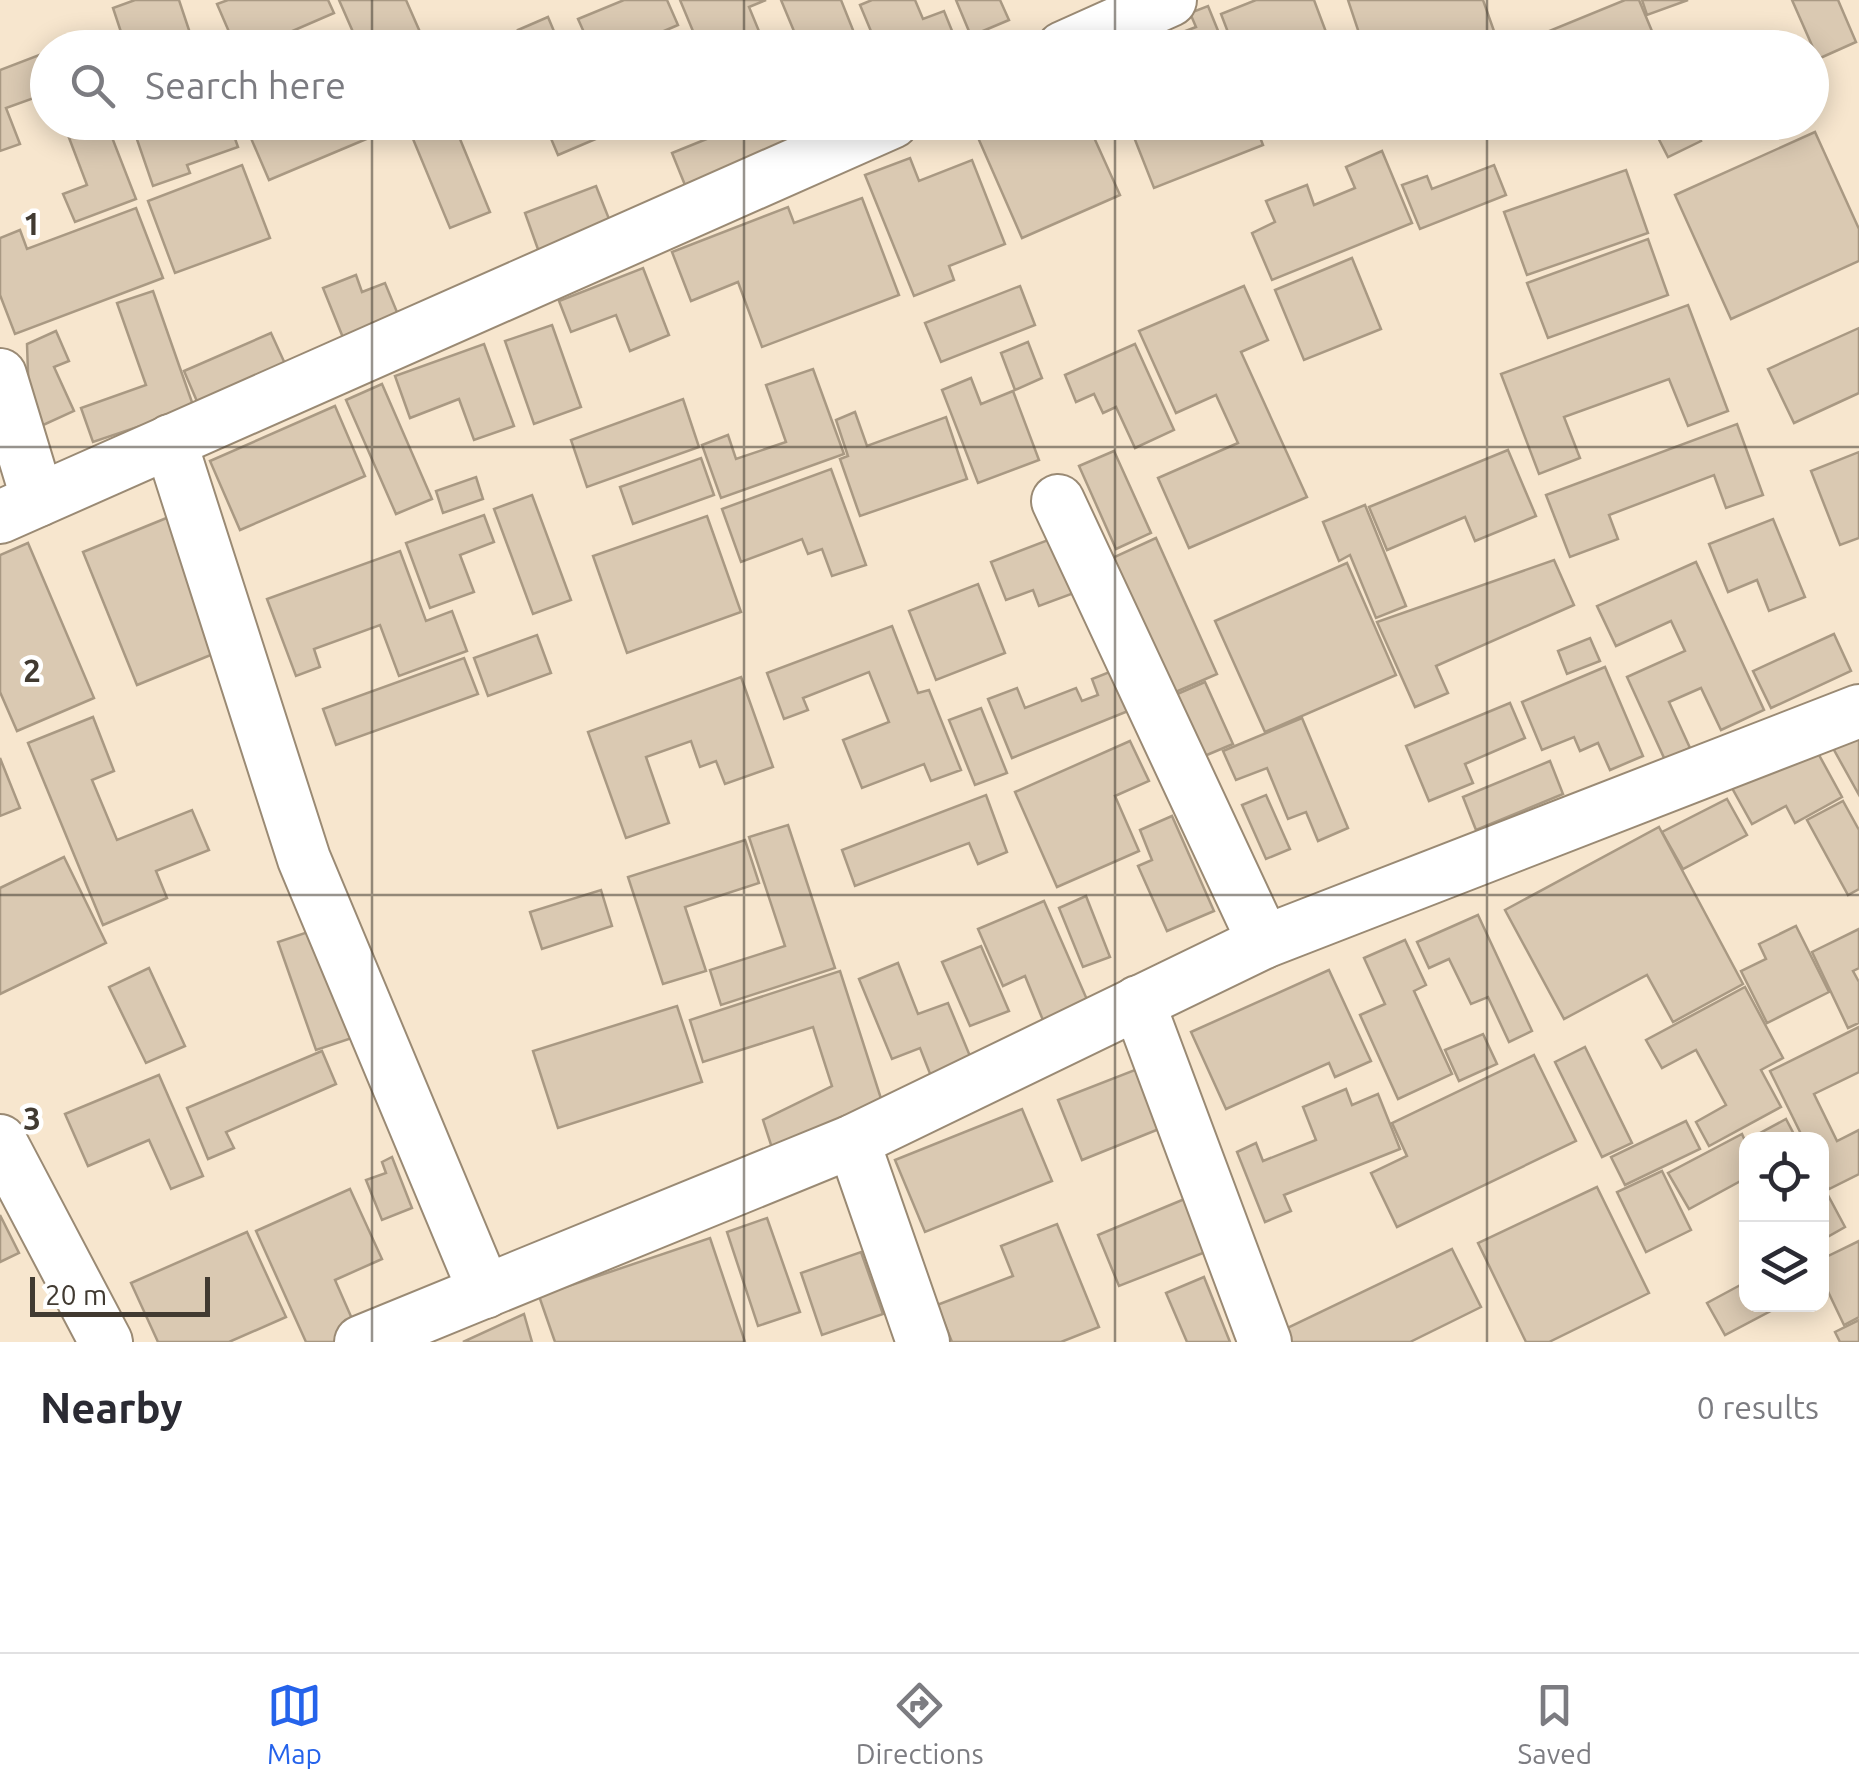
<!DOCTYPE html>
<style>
:root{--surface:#fff;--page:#f7f7f7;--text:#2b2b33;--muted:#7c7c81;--line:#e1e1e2;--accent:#2563eb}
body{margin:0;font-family:Ubuntu,sans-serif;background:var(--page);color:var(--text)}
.controls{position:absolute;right:30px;bottom:30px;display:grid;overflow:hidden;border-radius:20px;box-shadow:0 5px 25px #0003}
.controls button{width:90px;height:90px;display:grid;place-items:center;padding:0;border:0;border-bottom:2px solid var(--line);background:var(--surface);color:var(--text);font:50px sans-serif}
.scale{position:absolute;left:30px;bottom:25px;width:180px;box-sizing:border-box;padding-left:10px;border:5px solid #413a31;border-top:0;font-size:28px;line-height:35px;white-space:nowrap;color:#413a31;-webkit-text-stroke:8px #fff;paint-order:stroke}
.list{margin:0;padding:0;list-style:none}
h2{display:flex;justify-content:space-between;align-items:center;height:130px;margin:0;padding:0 40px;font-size:42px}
h2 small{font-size:32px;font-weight:400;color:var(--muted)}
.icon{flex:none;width:55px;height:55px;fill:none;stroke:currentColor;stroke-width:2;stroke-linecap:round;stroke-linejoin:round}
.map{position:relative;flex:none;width:1859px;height:1342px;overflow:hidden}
.search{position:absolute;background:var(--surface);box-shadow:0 5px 25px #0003;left:30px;right:30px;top:30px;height:110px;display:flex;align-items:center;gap:25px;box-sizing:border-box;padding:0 35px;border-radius:55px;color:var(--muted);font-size:38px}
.sheet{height:310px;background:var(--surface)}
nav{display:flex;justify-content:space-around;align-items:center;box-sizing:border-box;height:140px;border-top:2px solid var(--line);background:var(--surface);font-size:28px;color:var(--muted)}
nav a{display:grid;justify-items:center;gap:5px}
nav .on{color:var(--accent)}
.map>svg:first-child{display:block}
.building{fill:#dac9b2;stroke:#a99983;stroke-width:2.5}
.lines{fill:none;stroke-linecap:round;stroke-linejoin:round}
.minor-casing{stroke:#9a8a74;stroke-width:56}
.minor{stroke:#fff;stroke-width:52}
.grid{fill:none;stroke:#413a31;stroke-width:2.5;stroke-opacity:0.55}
.grid-label{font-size:32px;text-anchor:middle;font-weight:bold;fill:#413a31;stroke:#fff;stroke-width:9;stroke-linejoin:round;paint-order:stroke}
</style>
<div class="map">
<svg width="1859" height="1342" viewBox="0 0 1859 1342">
<rect width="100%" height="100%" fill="#f7e6ce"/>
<g class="building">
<polygon points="135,0 179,0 190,33 147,48 90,48 88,43 121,32 113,8"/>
<polygon points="228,0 328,0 334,13 253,48 236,48 217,4"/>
<polygon points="339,0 406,0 427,48 360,48"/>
<polygon points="624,0 667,0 678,25 636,43 638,48 591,48 578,19"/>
<polygon points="680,0 766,0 749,7 761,36 734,48 700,48"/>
<polygon points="781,0 841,0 855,35 827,48 801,48"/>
<polygon points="872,0 915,0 923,19 944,11 959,48 908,48 907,44 897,48 878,48 860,5"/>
<polygon points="956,0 1000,0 1009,20 971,36"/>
<polygon points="1256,0 1314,0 1332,48 1234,48 1221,14"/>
<polygon points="1348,0 1483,0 1500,48 1364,48"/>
<polygon points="1625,0 1639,0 1659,48 1510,47"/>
<polygon points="1642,0 1688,0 1647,15"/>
<polygon points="1792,0 1838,0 1856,42 1818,59"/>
<polygon points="1208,6 1225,48 1141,48 1196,27 1190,13"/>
<polygon points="548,17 561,48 526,48 518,30"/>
<polygon points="47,52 48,93 6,108 20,144 0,151 0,70"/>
<polygon points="63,122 106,122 136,199 75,222 63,194 87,185"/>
<polygon points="131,122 229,122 238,147 187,165 190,173 153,186"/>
<polygon points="244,122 379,122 383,132 269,180"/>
<polygon points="420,122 453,122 490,212 450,228 408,127"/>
<polygon points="544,122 592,122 598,138 558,155"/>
<polygon points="670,122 708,122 708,125 676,138"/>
<polygon points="714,122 800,122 805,134 685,185 672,153 719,134"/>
<polygon points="1087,122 1120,195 1022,238 972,124"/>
<polygon points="1128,122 1254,122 1263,145 1154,188"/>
<polygon points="1650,122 1691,122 1701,141 1668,157"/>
<polygon points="1815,132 1859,229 1859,261 1731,319 1675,195"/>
<polygon points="1382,151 1412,223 1272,280 1252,233 1275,222 1266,201 1307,185 1314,205 1355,188 1346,167"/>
<polygon points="910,158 919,181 972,160 1005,244 949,266 954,280 914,296 865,175"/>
<polygon points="242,165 270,238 175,273 148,201"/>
<polygon points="1494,165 1506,195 1420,229 1402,185 1427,176 1432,189"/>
<polygon points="1626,170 1648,233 1527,275 1504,212"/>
<polygon points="596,186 611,224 539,252 525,213"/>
<polygon points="862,198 899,295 762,347 738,282 691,301 672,252 788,207 794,223"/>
<polygon points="136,208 163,278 15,334 0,295 0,238 20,230 27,249"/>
<polygon points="1648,239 1668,295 1548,338 1527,283"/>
<polygon points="1352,258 1381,329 1304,360 1275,290"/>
<polygon points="643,268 669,335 630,351 616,315 571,332 559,301"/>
<polygon points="356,275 362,292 385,283 399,317 344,340 323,288"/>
<polygon points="1020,286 1035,325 941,362 925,323"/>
<polygon points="1244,286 1268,340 1241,352 1307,497 1189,548 1158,478 1238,443 1216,395 1176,413 1139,331"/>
<polygon points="153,291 194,408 93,442 81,408 146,385 117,303"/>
<polygon points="1688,305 1728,411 1688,426 1669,379 1564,417 1580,458 1539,474 1501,374"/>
<polygon points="552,325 581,407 534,424 505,341"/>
<polygon points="1859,328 1859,393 1794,423 1768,369"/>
<polygon points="56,331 69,361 54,367 74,411 30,431 27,344"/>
<polygon points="271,333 287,368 199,406 184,371"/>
<polygon points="1028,342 1042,378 1015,390 1001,353"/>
<polygon points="484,344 514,426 474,440 459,399 410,418 395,376"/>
<polygon points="1135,344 1174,430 1135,448 1116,407 1103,413 1094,394 1076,402 1065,375"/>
<polygon points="813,369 844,454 721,498 702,445 728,435 736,459 786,442 766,385"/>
<polygon points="971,378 981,404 1013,391 1039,460 978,483 942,390"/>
<polygon points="382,384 432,499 396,514 346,400"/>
<polygon points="683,399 699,447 587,487 571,440"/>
<polygon points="335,406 365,476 240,530 210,461"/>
<polygon points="855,412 867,446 946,417 967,479 860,516 840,459 848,456 836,420"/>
<polygon points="1737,424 1763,495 1726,508 1714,475 1609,515 1618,539 1570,557 1546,495"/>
<polygon points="1508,450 1536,516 1475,541 1465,517 1387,550 1369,507"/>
<polygon points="1114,451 1151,533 1116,549 1079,466"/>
<polygon points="1859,452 1859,538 1840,545 1811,471"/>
<polygon points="701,458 714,495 633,524 620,487"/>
<polygon points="831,469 866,565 832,576 822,549 808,554 802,539 741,562 722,509"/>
<polygon points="476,477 483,499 443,513 436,491"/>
<polygon points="532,495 571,600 533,614 494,509"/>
<polygon points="1365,505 1406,606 1376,618 1350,555 1339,561 1323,522"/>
<polygon points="484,515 494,542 460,555 474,592 430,608 406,543"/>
<polygon points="707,516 741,612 627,653 593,556"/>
<polygon points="169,517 223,650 137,685 83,552"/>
<polygon points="1773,519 1805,597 1769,611 1757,580 1728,592 1709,544"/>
<polygon points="1061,535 1082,590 1039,606 1033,590 1006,600 991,562"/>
<polygon points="1156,538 1217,674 1171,694 1110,559"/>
<polygon points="28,543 94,698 17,731 0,692 0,555"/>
<polygon points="400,551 426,621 452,611 467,651 399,676 380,625 314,649 320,667 296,676 267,599"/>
<polygon points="1554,560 1574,605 1436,666 1448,693 1415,707 1377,622"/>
<polygon points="1696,562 1764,710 1721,730 1701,688 1669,702 1690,748 1665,760 1627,677 1685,651 1671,621 1616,646 1597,606"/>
<polygon points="1347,563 1396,675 1265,732 1215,621"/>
<polygon points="978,584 1005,653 936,680 909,611"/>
<polygon points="892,626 918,693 929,690 961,770 931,781 924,764 862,788 843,740 889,722 869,672 803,698 808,710 784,719 767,673"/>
<polygon points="1834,634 1851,671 1771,708 1753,671"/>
<polygon points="537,635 551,673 488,696 474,658"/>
<polygon points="1590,638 1600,661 1567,674 1558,651"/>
<polygon points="464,658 478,694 336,745 323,709"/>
<polygon points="1605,667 1643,756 1610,770 1598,743 1580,751 1574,737 1542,750 1522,702"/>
<polygon points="1117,669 1133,709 1012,758 988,699 1017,688 1025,708 1076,688 1082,701 1098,695 1092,679"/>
<polygon points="741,677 773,767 725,784 716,761 700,767 691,741 646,757 669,823 626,838 588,732"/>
<polygon points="1205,682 1233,744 1202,757 1175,695"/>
<polygon points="1510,703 1525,738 1465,764 1473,783 1429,801 1406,746"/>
<polygon points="981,708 1007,773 975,785 949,720"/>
<polygon points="93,717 114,771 92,780 117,840 192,810 209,850 156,871 167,898 103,925 28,743"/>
<polygon points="1302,718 1348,828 1318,841 1306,812 1288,819 1267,768 1236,780 1223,751"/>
<polygon points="1859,718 1859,795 1824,732"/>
<polygon points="1130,741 1149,781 1115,796 1139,851 1057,887 1015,792"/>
<polygon points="1813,744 1842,797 1795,823 1786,806 1752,824 1732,788"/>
<polygon points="0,758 20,808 0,816"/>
<polygon points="1550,761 1563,794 1476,830 1463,797"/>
<polygon points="986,795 1007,852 978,864 969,843 855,886 842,850"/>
<polygon points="1266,795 1290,849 1266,859 1242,805"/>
<polygon points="1727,799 1747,835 1683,869 1662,832"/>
<polygon points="1843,801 1859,830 1859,889 1848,895 1807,820"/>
<polygon points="1172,816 1214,911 1167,931 1138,866 1152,860 1140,830"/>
<polygon points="788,825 835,968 721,1005 710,970 785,946 749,837"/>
<polygon points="1659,827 1743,984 1673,1022 1647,975 1564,1019 1505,910"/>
<polygon points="745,840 759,883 685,907 706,971 663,984 628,877"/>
<polygon points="64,857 106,943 0,994 0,888"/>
<polygon points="601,890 612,926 542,949 530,912"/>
<polygon points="1086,896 1110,957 1083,967 1059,908"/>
<polygon points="1044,901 1092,1011 1047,1030 1025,976 1003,986 978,929"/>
<polygon points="1478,915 1532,1031 1509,1042 1488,997 1471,1004 1449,959 1429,968 1417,942"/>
<polygon points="1796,926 1829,992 1767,1023 1741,971 1766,959 1759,944"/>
<polygon points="1859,929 1859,968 1853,971 1859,982 1859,1023 1848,1028 1812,952"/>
<polygon points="314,930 352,1038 316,1050 278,942"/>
<polygon points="1405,940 1426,985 1414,991 1452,1074 1398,1099 1360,1015 1385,1004 1364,958"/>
<polygon points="981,946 1009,1011 970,1026 942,962"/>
<polygon points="898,963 918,1014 948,1003 977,1073 936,1089 920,1048 892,1059 859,979"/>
<polygon points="149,968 185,1046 146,1063 109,987"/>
<polygon points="1329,970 1371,1061 1335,1077 1329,1063 1226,1109 1191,1032"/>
<polygon points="840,971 885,1111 772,1148 763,1120 832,1086 813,1027 703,1062 690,1020"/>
<polygon points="1745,987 1783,1058 1761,1070 1781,1107 1709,1146 1696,1122 1726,1105 1696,1050 1662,1068 1646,1040"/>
<polygon points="677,1006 702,1082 558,1128 533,1051"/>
<polygon points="1859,1027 1859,1072 1814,1094 1837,1141 1859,1130 1859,1174 1829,1189 1822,1175 1822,1140 1804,1140 1770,1071"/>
<polygon points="1483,1034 1497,1064 1459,1081 1445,1050"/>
<polygon points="1585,1047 1632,1143 1602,1157 1555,1062"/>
<polygon points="322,1051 336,1084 226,1132 234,1148 208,1159 187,1108"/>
<polygon points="1534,1055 1576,1141 1397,1227 1371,1173 1407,1156 1392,1123"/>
<polygon points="1145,1066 1169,1125 1082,1160 1058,1100"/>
<polygon points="159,1075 203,1176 171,1189 149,1140 88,1166 65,1114"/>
<polygon points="1346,1089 1352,1105 1378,1094 1400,1149 1284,1195 1291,1211 1265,1222 1237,1152 1256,1143 1263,1161 1316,1140 1303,1107"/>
<polygon points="1022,1109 1052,1181 925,1232 895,1160"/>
<polygon points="1786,1119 1797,1140 1749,1140 1749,1139"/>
<polygon points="1686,1121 1700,1149 1625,1185 1611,1157"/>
<polygon points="1742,1134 1746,1143 1746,1178 1689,1209 1668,1173"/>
<polygon points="392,1157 412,1208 382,1220 366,1180 386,1173 382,1162"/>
<polygon points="1662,1171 1691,1230 1646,1252 1617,1192"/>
<polygon points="1822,1184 1845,1227 1822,1240"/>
<polygon points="1597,1187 1649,1293 1549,1342 1526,1342 1478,1243"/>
<polygon points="350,1189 382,1259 335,1280 360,1337 347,1342 306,1342 256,1231"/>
<polygon points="1187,1198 1208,1251 1119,1286 1098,1235"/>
<polygon points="0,1215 19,1253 0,1262"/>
<polygon points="767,1218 800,1312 758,1326 727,1232"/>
<polygon points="1057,1224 1099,1327 1061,1342 952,1342 937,1305 1013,1276 1001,1246"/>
<polygon points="247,1232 286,1317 229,1342 158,1342 131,1283"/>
<polygon points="710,1238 745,1342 555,1342 539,1296"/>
<polygon points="1859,1241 1859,1317 1844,1325 1822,1279 1822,1259"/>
<polygon points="1452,1249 1481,1307 1410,1342 1291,1342 1285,1329"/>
<polygon points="861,1252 883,1314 822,1335 801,1273"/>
<polygon points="1204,1277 1230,1342 1187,1342 1166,1293"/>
<polygon points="1746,1282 1746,1304 1784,1304 1725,1335 1707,1303"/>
<polygon points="524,1314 532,1342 463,1342"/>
<polygon points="1859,1320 1859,1342 1840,1342 1835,1332"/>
</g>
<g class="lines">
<g class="minor-casing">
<g id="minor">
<polyline points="1063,48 1170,0"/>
<polyline points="0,375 38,500"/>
<polyline points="170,441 304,859 485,1292"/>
<polyline points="1058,501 1264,942"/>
<polyline points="0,517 892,122"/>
<polyline points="1138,1002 1265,1342"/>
<polyline points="0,1141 106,1342"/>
<polyline points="853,1141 923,1342"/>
<polyline points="361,1342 853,1141 1264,942 1859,711"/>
</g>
</g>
<use href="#minor" class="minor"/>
</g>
<path class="grid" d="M372,0V48M744,0V48M1115,0V48M1487,0V48M372,122V1342M744,122V1342M1115,122V1342M1487,122V1342M0,447H1859M0,895H1859"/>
<g class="grid-label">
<text x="32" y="235">1</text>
<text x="32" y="682">2</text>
<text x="32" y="1130">3</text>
</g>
</svg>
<div class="controls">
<button><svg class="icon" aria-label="locate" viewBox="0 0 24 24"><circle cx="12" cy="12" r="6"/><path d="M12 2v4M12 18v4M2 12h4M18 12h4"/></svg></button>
<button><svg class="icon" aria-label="layers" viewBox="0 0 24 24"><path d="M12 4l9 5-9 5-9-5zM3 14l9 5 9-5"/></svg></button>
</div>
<div class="scale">20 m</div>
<div class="search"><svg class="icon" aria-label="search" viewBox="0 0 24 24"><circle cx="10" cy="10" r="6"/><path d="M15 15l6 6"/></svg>Search here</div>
</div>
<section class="sheet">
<h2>Nearby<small>0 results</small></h2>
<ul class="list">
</ul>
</section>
<nav>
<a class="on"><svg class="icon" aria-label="map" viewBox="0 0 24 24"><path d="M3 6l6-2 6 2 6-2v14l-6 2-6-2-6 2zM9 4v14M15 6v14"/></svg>Map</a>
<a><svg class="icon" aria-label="directions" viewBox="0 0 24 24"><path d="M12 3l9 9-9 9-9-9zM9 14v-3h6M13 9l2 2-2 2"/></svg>Directions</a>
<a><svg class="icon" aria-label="saved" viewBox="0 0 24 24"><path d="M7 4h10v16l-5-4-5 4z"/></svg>Saved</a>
</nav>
